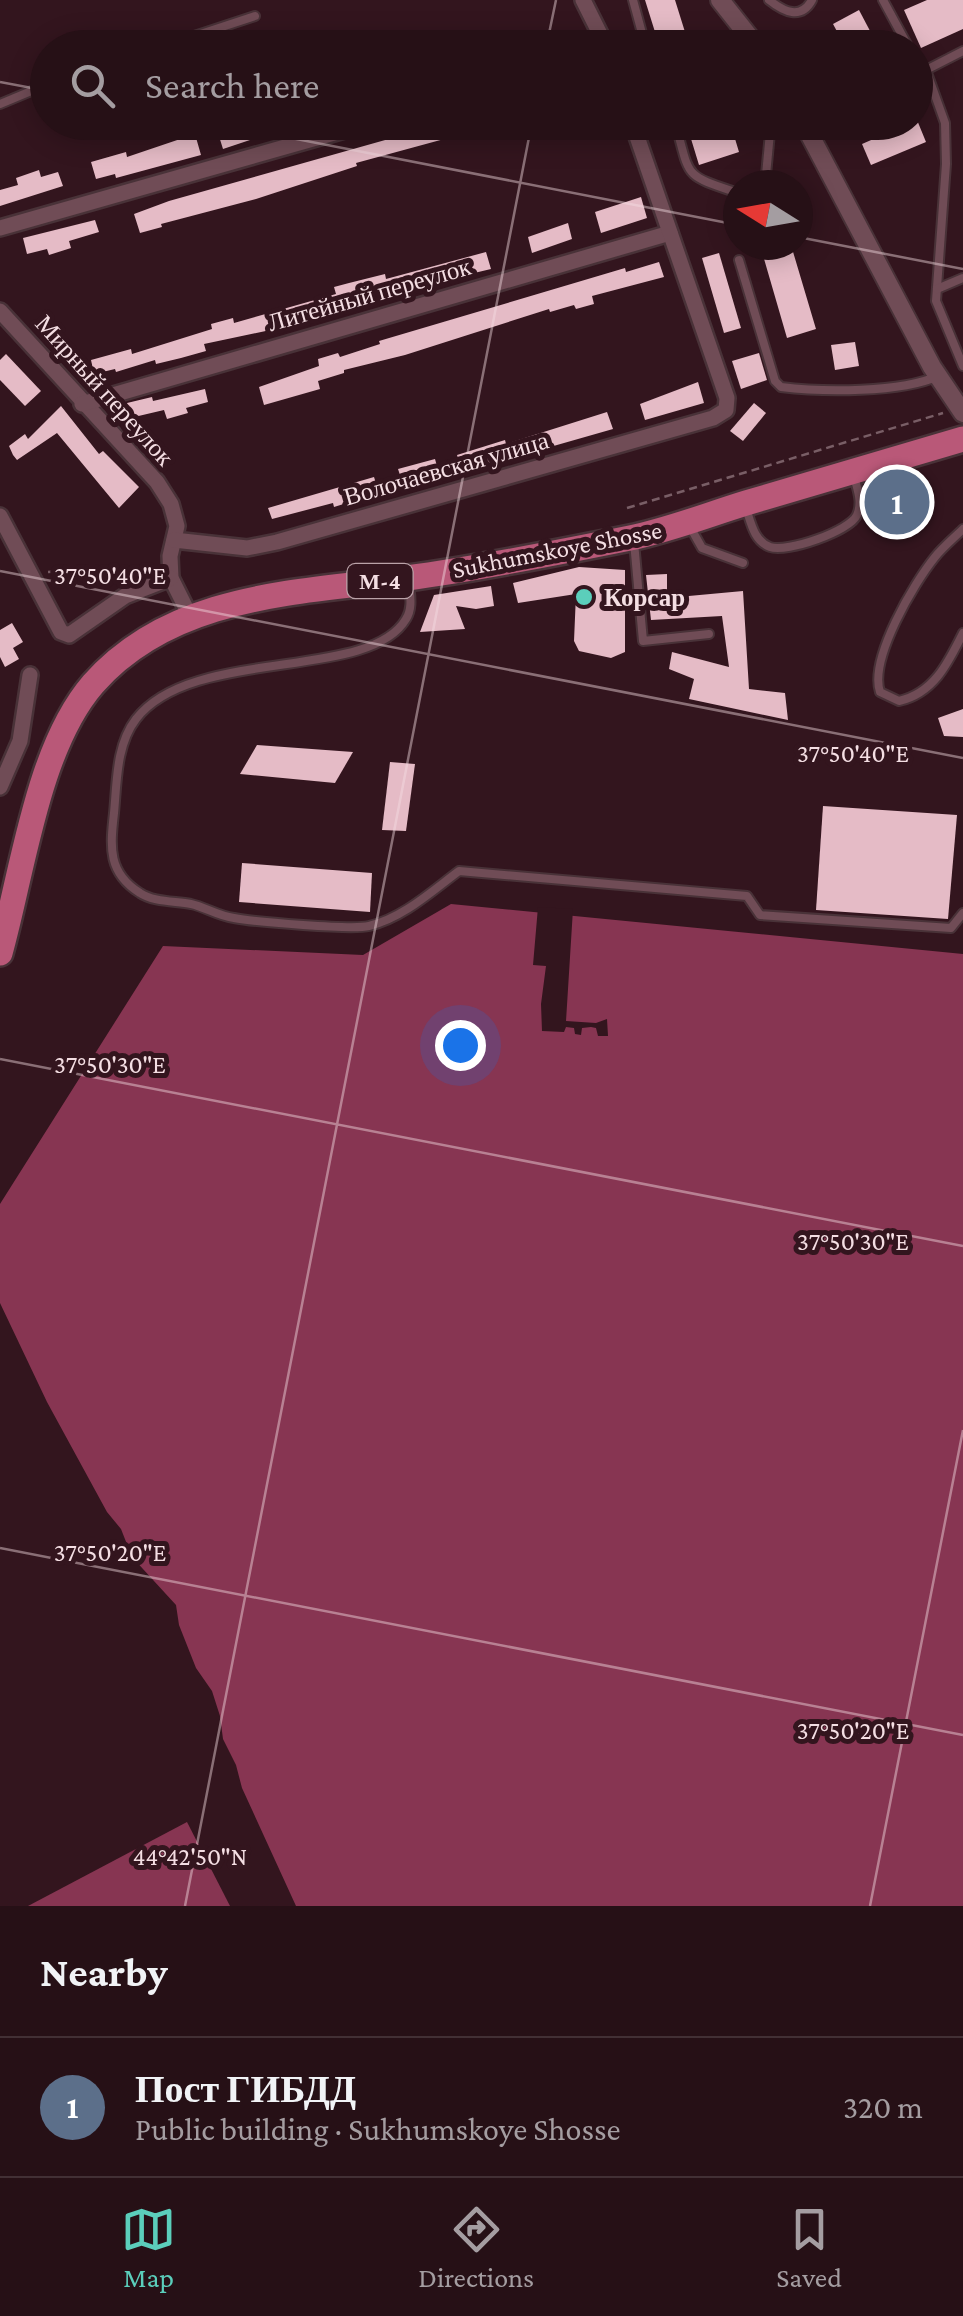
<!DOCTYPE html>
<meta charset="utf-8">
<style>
:root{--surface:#261016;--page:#2e191f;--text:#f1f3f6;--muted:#a49da1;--line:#423035;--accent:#5bcebb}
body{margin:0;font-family:"Crimson Pro",serif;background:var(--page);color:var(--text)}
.compass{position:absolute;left:723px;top:170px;width:90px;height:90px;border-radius:50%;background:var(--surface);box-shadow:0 5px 25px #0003;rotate:281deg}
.you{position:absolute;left:460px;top:1045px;width:35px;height:35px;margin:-25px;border:8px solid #fff;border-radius:50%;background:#1a73e8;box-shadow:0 0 0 15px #1a73e833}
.badge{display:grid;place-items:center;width:65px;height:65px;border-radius:50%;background:var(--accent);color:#fff;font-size:32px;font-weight:700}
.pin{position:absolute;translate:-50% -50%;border:5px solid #fff;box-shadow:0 2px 10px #0006}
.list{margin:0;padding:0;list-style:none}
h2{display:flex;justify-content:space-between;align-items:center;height:130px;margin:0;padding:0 40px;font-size:42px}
h2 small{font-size:32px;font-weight:400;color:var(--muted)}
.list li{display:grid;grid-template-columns:65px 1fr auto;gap:30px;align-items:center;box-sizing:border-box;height:140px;padding:0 40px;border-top:2px solid var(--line)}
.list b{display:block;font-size:38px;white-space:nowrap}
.list p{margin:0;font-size:32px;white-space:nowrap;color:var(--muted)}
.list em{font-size:32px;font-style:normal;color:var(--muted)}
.icon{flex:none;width:55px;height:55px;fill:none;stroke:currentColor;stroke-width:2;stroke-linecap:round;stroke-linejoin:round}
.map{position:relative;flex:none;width:963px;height:1906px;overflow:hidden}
.search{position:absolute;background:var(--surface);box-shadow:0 5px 25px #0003;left:30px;right:30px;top:30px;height:110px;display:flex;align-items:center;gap:25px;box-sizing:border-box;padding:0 35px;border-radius:55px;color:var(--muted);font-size:38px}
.sheet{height:270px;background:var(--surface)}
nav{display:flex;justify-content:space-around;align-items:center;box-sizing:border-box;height:140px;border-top:2px solid var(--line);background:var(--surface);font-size:28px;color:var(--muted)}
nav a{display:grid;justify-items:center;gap:5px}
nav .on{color:var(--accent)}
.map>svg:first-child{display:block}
.water{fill:#873552}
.pier{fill:#33151e}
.building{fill:#e5bbc6}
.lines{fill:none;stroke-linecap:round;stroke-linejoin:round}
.service-casing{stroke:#493238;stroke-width:12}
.minor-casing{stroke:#493238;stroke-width:20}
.tertiary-casing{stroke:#493238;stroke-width:22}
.trunk-casing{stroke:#493238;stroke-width:30}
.path{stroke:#795e66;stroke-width:2.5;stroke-dasharray:8 5;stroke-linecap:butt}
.service{stroke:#704c56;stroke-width:8}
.minor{stroke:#704c56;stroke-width:15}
.tertiary{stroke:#704c56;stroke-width:18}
.trunk{stroke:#b95878;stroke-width:25}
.ticks{fill:none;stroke:#f4dee3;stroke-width:2.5;stroke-opacity:0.45}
.poi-dot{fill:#5bcebb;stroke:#33151e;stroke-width:4}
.labels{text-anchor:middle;stroke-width:10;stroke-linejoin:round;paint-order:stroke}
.shield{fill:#33151e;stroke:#baa2a8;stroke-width:2.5}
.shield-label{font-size:22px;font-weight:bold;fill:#f4dee3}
.street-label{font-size:25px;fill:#f4dee3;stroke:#33151e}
.poi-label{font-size:25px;font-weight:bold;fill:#f4dee3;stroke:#33151e;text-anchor:start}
.ticks-label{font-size:25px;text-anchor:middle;fill:#f4dee3;stroke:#33151e;stroke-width:10;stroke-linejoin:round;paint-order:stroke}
</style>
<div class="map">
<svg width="963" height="1906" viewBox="0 0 963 1906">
<rect width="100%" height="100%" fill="#33151e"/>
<g class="water">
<polygon points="451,904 963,954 963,1906 296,1906 242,1788 236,1765 223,1739 220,1716 212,1691 196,1668 179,1625 176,1605 132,1557 121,1529 107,1512 47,1402 0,1303 0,1204 163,946 363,955"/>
<polygon points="187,1822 230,1906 28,1906"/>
</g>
<polygon class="pier" points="538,907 573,909 566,1021 596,1023 607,1019 608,1036 598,1036 596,1028 591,1027 582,1028 581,1035 575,1034 574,1028 566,1027 564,1032 542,1031 541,1004 546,966 533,965"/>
<g class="building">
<polygon points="645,0 675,0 690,48 660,48"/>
<polygon points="927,0 963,0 963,29 921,48 904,10"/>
<polygon points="859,10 879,48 846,48 833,24"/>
<polygon points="560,30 565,48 511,48 511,36 529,31 531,38"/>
<polygon points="917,120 926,142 871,165 862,144"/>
<polygon points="244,122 291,122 292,126 223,149 217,130"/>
<polygon points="449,122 491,122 492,126 356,163 357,166 256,199 161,224 162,227 140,233 134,214 169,201"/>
<polygon points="691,122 730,122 739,152 699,165 688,129 693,128"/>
<polygon points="195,134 201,155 116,178 115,174 96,179 91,162 126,152 127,157"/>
<polygon points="39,170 41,177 58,172 63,186 0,206 0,190 18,185 16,178"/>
<polygon points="641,197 647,218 601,233 595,212"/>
<polygon points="95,220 99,232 69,241 71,248 49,255 47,249 27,254 23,238"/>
<polygon points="568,223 572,239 532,253 528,237"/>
<polygon points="760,245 773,245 774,250 791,245 816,329 787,338"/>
<polygon points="486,252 491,269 432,283 308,322 204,344 206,351 181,358 156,364 155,360 116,372 115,369 94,374 91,360 131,349 132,354 212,329 211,324 233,318 234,323 336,294 334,287 349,283 385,274 386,279"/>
<polygon points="719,253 741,328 724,333 702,258"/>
<polygon points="659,262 664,277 592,296 594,304 576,309 574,305 550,312 549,309 405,355 344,370 344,373 318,381 320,389 264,405 259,387 319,366 318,359 338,353 340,357 380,344 379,341 625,268 626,272"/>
<polygon points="855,342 859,366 835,370 831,345"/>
<polygon points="759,353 767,380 741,389 732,361"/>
<polygon points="6,354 41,391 25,406 0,380 0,360"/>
<polygon points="698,382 704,403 645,420 640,404"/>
<polygon points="205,389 208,402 186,408 188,413 167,419 164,410 130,418 127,403 152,397 153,401"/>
<polygon points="754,403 766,413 743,441 730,431"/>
<polygon points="61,406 99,454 103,451 139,487 119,508 57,433 17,460 13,455 9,446 25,434 28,439"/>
<polygon points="607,412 613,429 462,472 457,455 505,440 506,444"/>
<polygon points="435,459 440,477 404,487 398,469"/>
<polygon points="374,477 379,493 334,507 333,503 272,519 268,508"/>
<polygon points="901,497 904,504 920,499 927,521 882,535 875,513 893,508 890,500"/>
<polygon points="579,567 625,570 625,652 611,658 579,651 574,641 576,594 518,603 513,583"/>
<polygon points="667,574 667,598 743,591 749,689 785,693 788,720 689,699 694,679 669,669 672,652 729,667 722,616 651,620 646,575"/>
<polygon points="491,586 494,606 476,609 456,606 465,629 420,632 434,595"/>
<polygon points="12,623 23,642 13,648 19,659 5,667 0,657 0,630"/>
<polygon points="963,709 963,737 944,736 938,718"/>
<polygon points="257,745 353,752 335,783 240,774"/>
<polygon points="390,762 415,764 406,831 382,830"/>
<polygon points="823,806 957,815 948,919 816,910"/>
<polygon points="242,863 372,873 370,912 239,902"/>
</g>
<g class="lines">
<g class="service-casing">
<g id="service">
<polyline points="633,0 646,48"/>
<path d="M769,0C784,12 801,20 812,0"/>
<polyline points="883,0 909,48"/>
<polyline points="158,48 255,16"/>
<polyline points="916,60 926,70 945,123 946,164 936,301 963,366"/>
<polyline points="926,70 963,51"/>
<polyline points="0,104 48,84"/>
<path d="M675,122C691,179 682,174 738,193"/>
<polyline points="762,185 766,175 771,122"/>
<path d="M739,260L775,381L781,387C822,392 901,393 938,376"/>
<polyline points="937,289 963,278"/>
<path d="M746,508C751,523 754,541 770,547C787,553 850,531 857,515C863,502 857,489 854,476"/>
<polyline points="689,525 702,548 743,563"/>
<path d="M963,529C954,538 943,547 935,557C914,583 869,659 880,692L899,701C934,693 948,663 963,633"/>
<polyline points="634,542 643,641 709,634"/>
<path d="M409,582C410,595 413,608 406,619C369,682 192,646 136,719C116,745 117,782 114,813C110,848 108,873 140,893C153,902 175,901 191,904C205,907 218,916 234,918C255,922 352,930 369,926C403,918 432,891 459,871L747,896L760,915L951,928L963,913"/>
</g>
</g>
<g class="minor-casing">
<g id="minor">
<polyline points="583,0 607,48"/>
<polyline points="0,228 373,122"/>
<polyline points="0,311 157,482 171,504 177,526 170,556 171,578 191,618"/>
<polyline points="82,404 670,233"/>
<polyline points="0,516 61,632 69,635 125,596 171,578"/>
<polyline points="174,540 247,548 277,542 713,418 726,410 727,398 632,122"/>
<polyline points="0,787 20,741 30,675"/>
</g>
</g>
<g class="tertiary-casing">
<g id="tertiary">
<polyline points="720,0 758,48"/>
<polyline points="803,122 932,367 963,413"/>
</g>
</g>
<g class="trunk-casing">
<path id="trunk" d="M0,953C23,871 37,749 93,684C172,594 297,593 407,578C481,568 556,553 630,538C669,530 707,515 746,503C818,482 890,460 963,439"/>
</g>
<g class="path">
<polyline points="627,508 943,413"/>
<polyline points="48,572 79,570 135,575"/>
</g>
<use href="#service" class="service"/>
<use href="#minor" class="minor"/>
<use href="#tertiary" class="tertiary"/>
<use href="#trunk" class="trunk"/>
</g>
<path class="ticks" d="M546,48L556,0M0,82L48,91M209,122L738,225M798,237L963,269M0,571L963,758M0,1059L963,1246M0,1548L963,1735M185,1906L532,122M870,1906L963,1430"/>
<circle class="poi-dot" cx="584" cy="597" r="10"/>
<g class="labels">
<rect class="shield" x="347.5" y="564" width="65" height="34" rx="8"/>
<g class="shield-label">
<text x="380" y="589">М-4</text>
</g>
<g class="street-label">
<text transform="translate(369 294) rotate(-16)" y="9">Литейный переулок</text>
<text transform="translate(105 390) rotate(48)" y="9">Мирный переулок</text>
<text transform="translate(446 468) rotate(-16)" y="9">Волочаевская улица</text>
<text transform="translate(557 549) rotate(-11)" y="9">Sukhumskoye Shosse</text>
</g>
<g class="poi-label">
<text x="604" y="606">Корсар</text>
</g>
</g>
<g class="ticks-label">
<text x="110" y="584">37°50'40"E</text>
<text x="853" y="762">37°50'40"E</text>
<text x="110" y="1073">37°50'30"E</text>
<text x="853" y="1250">37°50'30"E</text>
<text x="110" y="1561">37°50'20"E</text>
<text x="853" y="1739">37°50'20"E</text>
<text x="190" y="1865">44°42'50"N</text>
</g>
</svg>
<svg class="compass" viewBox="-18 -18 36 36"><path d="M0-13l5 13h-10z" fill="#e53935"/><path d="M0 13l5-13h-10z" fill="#a49da1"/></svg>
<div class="you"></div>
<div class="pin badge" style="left:897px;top:502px;background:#5c6f8a">1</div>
<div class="search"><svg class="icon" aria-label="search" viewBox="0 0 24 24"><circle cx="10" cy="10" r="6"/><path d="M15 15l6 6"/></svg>Search here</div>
</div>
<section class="sheet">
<h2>Nearby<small></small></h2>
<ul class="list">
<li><span class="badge" style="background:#5c6f8a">1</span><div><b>Пост ГИБДД</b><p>Public building · Sukhumskoye Shosse</p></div><em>320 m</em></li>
</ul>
</section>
<nav>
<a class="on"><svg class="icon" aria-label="map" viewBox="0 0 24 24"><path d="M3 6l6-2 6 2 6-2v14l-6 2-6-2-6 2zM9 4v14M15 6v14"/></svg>Map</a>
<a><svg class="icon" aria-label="directions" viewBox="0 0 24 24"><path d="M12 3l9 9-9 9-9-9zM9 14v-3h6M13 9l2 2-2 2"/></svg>Directions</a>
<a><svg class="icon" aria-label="saved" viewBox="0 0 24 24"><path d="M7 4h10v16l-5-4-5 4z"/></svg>Saved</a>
</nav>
